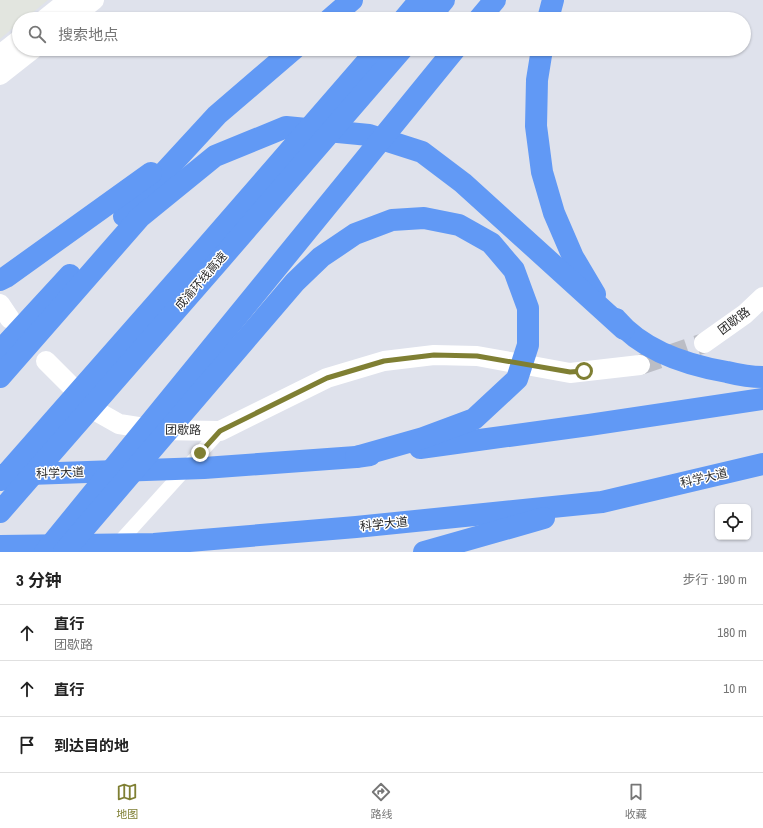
<!DOCTYPE html>
<html lang="zh">
<meta charset="utf-8">
<style>
:root{--surface:#fff;--page:#f6f6f6;--text:#222;--muted:#767676;--line:#e0e0e0;--accent:#7f7f33}
body{margin:0;font-family:"Archivo Narrow","Noto Sans SC",sans-serif;background:var(--page);color:var(--text)}
.controls{position:absolute;right:12px;bottom:12px;display:grid;overflow:hidden;border-radius:6px;box-shadow:0 1px 3px #0004}
.controls button{width:36px;height:36px;display:grid;place-items:center;padding:0;border:0;border-bottom:1px solid var(--line);background:var(--surface);color:var(--text);font:20px sans-serif}
.stop{position:absolute;width:12px;height:12px;margin:-9px;border:3px solid #7f7f33;border-radius:50%;background:#fff}
.stop.end{background:#7f7f33;border-color:#fff;box-shadow:0 1px 4px #0008}
.list{margin:0;padding:0;list-style:none}
h2{display:flex;justify-content:space-between;align-items:center;height:52px;margin:0;padding:0 16px;font-size:17px}
h2 small{font-size:13px;font-weight:400;color:var(--muted)}
.list li{display:grid;grid-template-columns:26px 1fr auto;gap:12px;align-items:center;box-sizing:border-box;height:56px;padding:0 16px;border-top:1px solid var(--line)}
.list b{display:block;font-size:15px;white-space:nowrap}
.list p{margin:0;font-size:13px;white-space:nowrap;color:var(--muted)}
.list em{font-size:13px;font-style:normal;color:var(--muted)}
.icon{flex:none;width:22px;height:22px;fill:none;stroke:currentColor;stroke-width:2;stroke-linecap:round;stroke-linejoin:round}
.map{position:relative;flex:none;width:763px;height:552px;overflow:hidden}
.search{position:absolute;background:var(--surface);box-shadow:0 1px 3px #0004;left:12px;right:12px;top:12px;height:44px;display:flex;align-items:center;gap:10px;box-sizing:border-box;padding:0 14px;border-radius:22px;color:var(--muted);font-size:15px}
.sheet{height:220px;background:var(--surface)}
nav{display:flex;justify-content:space-around;align-items:center;box-sizing:border-box;height:56px;border-top:1px solid var(--line);background:var(--surface);font-size:11px;color:var(--muted)}
nav a{display:grid;justify-items:center;gap:2px}
nav .on{color:var(--accent)}
.map>svg:first-child{display:block}
.industrial{fill:#e2e5df}
.lines{fill:none;stroke-linecap:round;stroke-linejoin:round}
.secondary-tunnel{stroke:#bbbdc5;stroke-width:20;stroke-dasharray:20 10;stroke-linecap:butt}
.street{stroke:#fff;stroke-width:14}
.secondary{stroke:#fff;stroke-width:20}
.highway{stroke:#6199f5;stroke-width:22}
.route{stroke:#7f7f33;stroke-width:5}
.labels{text-anchor:middle;stroke-width:3;stroke-linejoin:round;paint-order:stroke}
.street-label{font-size:12px;fill:#2b2b2b;stroke:#fff}
</style>
<div class="map">
<svg width="763" height="552" viewBox="0 0 763 552">
<rect width="100%" height="100%" fill="#dfe2ec"/>
<polygon class="industrial" points="0,0 48,0 25,19 19,19 19,23 0,39"/>
<g class="lines">
<polyline class="secondary-tunnel" points="640,365 704,343"/>
<polyline class="street" points="114,548 220,431"/>
<g class="secondary">
<polyline points="45,19 69,0"/>
<polyline points="70,19 94,0"/>
<polyline points="0,55 19,40"/>
<polyline points="0,75 33,49"/>
<polyline points="0,304 10,319"/>
<polyline points="704,343 745,314 763,297"/>
<polyline points="46,361 96,411 119,424 157,430 220,431 327,378 384,361 434,355 477,356 570,373 640,365"/>
</g>
<g class="highway">
<polyline points="330,19 352,0"/>
<polyline points="404,19 420,0"/>
<polyline points="428,19 444,0"/>
<polyline points="479,19 495,0"/>
<polyline points="548,19 553,0"/>
<polyline points="542,49 537,80 536,126 542,172 554,213 573,257 595,294"/>
<polyline points="124,216 217,115 294,49"/>
<polyline points="0,280 6,277 151,173"/>
<path d="M616,319C643,351 686,365 727,372C739,375 750,377 763,377"/>
<polyline points="0,351 70,275"/>
<polyline points="0,377 140,217 215,156 286,127 369,135 422,152 463,183 624,329"/>
<polyline points="420,448 589,425 763,399"/>
<polyline points="0,475 204,468 356,457 370,455"/>
<polyline points="1,480 206,247 378,49"/>
<polyline points="0,512 219,261 402,49"/>
<polyline points="0,546 154,544 356,527 602,502 763,464"/>
<polyline points="45,552 455,49"/>
<polyline points="64,552 295,282 321,257 355,234 392,220 424,218 459,225 491,243 514,270 528,308 528,345 517,379 474,419 423,438 356,457"/>
<polyline points="424,552 544,518"/>
</g>
</g>
<g class="lines">
<polyline class="route" points="200,453 220,431 327,378 384,361 434,355 477,356 570,372 584,371"/>
</g>
<g class="labels">
<g class="street-label">
<text transform="translate(201 281) rotate(-49)" y="4">成渝环线高速</text>
<text transform="translate(734 321) rotate(-37)" y="4">团歇路</text>
<text transform="translate(183 430) rotate(1)" y="4">团歇路</text>
<text transform="translate(60 473) rotate(-2)" y="4">科学大道</text>
<text transform="translate(704 478) rotate(-13)" y="4">科学大道</text>
<text transform="translate(384 524) rotate(-6)" y="4">科学大道</text>
</g>
</g>
</svg>
<div class="controls">
<button><svg class="icon" aria-label="locate" viewBox="0 0 24 24"><circle cx="12" cy="12" r="6"/><path d="M12 2v4M12 18v4M2 12h4M18 12h4"/></svg></button>
</div>
<div class="stop" style="left:584px;top:371px"></div>
<div class="stop end" style="left:200px;top:453px"></div>
<div class="search"><svg class="icon" aria-label="search" viewBox="0 0 24 24"><circle cx="10" cy="10" r="6"/><path d="M15 15l6 6"/></svg>搜索地点</div>
</div>
<section class="sheet">
<h2>3 分钟<small>步行 · 190 m</small></h2>
<ul class="list">
<li><svg class="icon" aria-label="ahead" viewBox="0 0 24 24"><path d="M12 20V5M6 11l6-6 6 6"/></svg><div><b>直行</b><p>团歇路</p></div><em>180 m</em></li>
<li><svg class="icon" aria-label="ahead" viewBox="0 0 24 24"><path d="M12 20V5M6 11l6-6 6 6"/></svg><div><b>直行</b></div><em>10 m</em></li>
<li><svg class="icon" aria-label="arrive" viewBox="0 0 24 24"><path d="M6 21V4h12l-3 4 3 4H6"/></svg><div><b>到达目的地</b></div></li>
</ul>
</section>
<nav>
<a class="on"><svg class="icon" aria-label="map" viewBox="0 0 24 24"><path d="M3 6l6-2 6 2 6-2v14l-6 2-6-2-6 2zM9 4v14M15 6v14"/></svg>地图</a>
<a><svg class="icon" aria-label="directions" viewBox="0 0 24 24"><path d="M12 3l9 9-9 9-9-9zM9 14v-3h6M13 9l2 2-2 2"/></svg>路线</a>
<a><svg class="icon" aria-label="saved" viewBox="0 0 24 24"><path d="M7 4h10v16l-5-4-5 4z"/></svg>收藏</a>
</nav>
